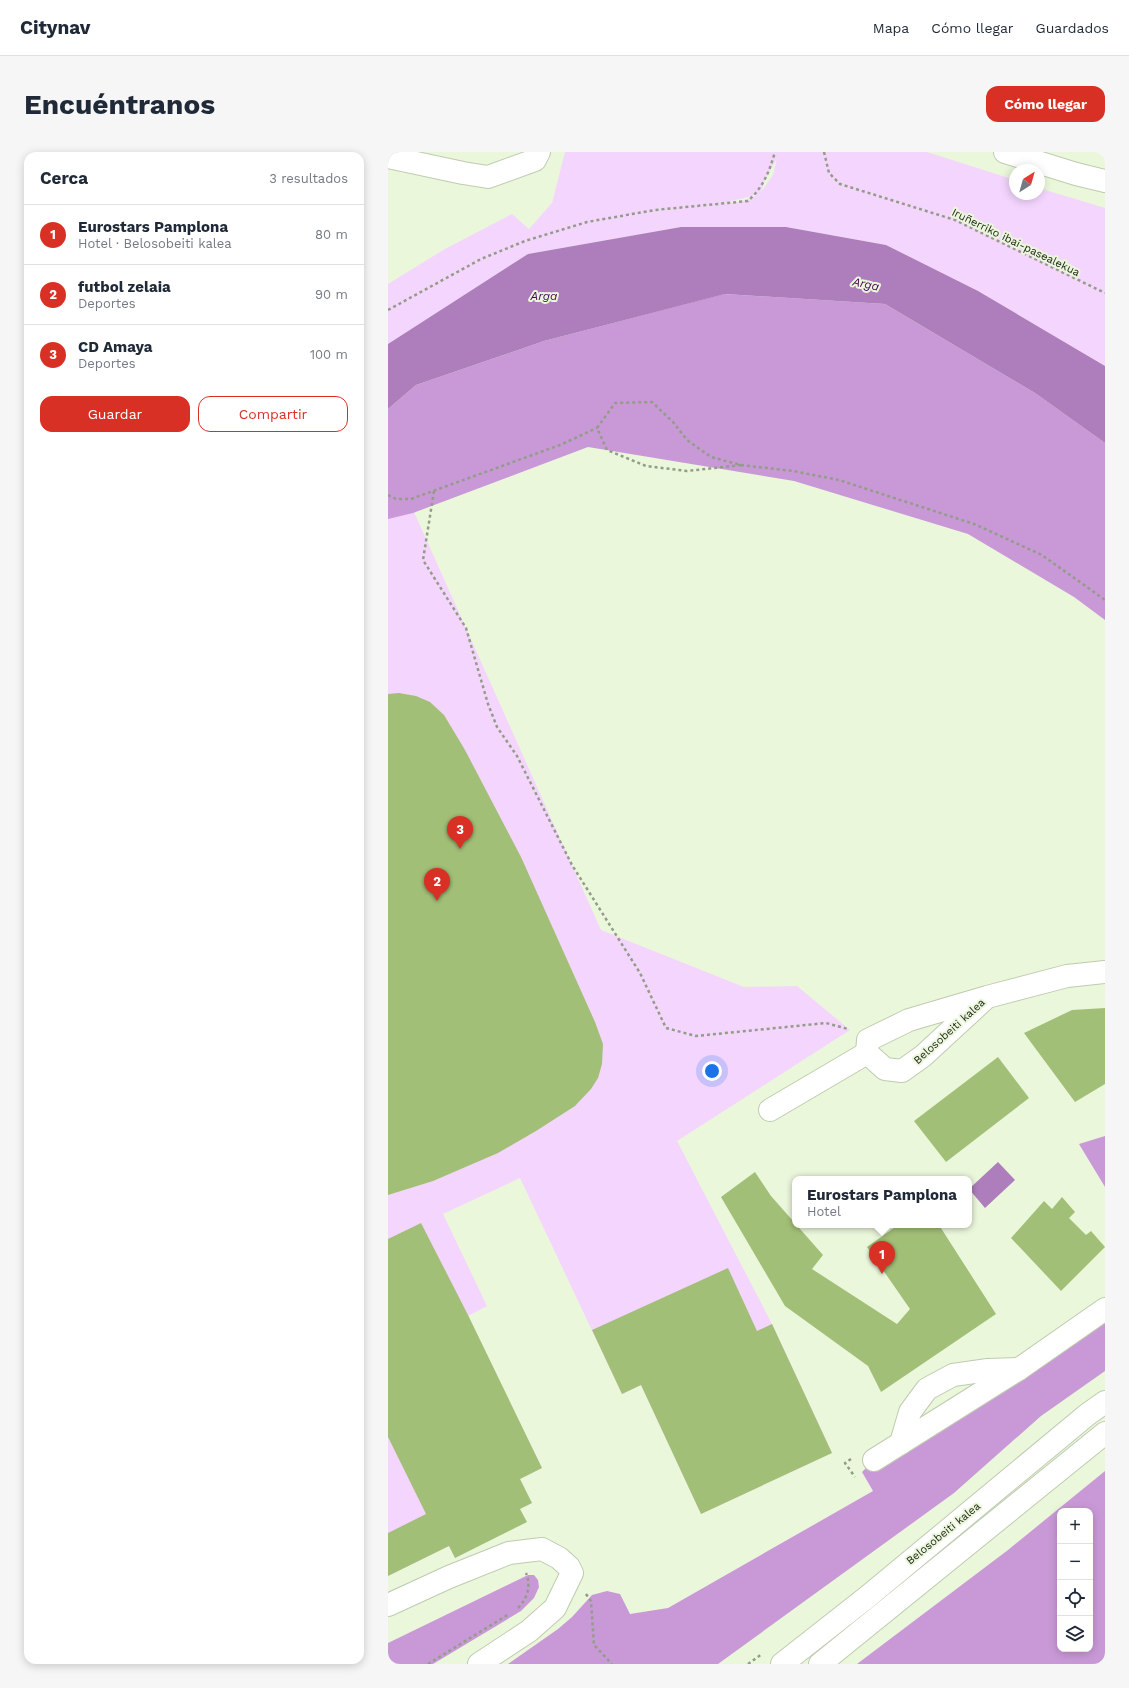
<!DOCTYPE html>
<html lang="es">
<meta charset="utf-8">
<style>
:root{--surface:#fff;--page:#f6f6f7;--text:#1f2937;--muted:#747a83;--line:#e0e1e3;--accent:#d93025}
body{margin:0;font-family:"Work Sans",sans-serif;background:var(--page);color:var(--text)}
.controls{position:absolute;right:12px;bottom:12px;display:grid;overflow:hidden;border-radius:8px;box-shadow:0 2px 10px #0003}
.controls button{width:36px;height:36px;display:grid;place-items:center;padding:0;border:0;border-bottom:1px solid var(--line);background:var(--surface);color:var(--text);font:20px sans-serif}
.compass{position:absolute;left:621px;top:12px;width:36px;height:36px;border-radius:50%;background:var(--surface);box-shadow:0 2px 10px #0003;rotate:37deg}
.you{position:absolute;left:324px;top:919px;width:14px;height:14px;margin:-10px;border:3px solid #fff;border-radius:50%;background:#1a73e8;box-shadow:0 0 0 6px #1a73e833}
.badge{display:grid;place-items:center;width:26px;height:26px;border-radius:50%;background:var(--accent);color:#fff;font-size:13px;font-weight:700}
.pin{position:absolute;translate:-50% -33px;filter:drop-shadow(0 1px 2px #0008)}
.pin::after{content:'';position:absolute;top:21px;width:14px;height:12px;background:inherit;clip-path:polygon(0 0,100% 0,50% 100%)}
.popup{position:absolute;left:404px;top:1024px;width:180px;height:52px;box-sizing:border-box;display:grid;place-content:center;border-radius:8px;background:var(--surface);filter:drop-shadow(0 1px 3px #0005);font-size:13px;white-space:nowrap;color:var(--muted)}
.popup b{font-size:15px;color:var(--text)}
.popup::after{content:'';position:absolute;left:50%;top:100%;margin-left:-8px;border:8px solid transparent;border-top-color:var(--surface)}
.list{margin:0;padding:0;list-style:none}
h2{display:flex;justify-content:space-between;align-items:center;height:52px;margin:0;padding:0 16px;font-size:17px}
h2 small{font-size:13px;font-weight:400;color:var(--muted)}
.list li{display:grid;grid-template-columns:26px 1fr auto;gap:12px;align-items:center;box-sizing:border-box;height:60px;padding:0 16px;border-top:1px solid var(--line)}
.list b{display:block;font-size:15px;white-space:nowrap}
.list p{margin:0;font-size:13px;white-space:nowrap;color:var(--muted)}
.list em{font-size:13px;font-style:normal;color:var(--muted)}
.actions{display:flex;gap:8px;padding:12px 16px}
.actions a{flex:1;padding:9px 0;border:1px solid var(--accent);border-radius:12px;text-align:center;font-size:14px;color:var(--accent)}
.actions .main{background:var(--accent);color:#fff}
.icon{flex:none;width:22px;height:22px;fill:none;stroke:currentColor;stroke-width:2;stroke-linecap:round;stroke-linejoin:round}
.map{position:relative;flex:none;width:717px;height:1512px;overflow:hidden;border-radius:12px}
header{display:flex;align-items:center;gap:24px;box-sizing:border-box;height:56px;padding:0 20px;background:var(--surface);border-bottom:1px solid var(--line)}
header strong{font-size:19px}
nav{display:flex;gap:22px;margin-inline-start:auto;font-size:14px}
.intro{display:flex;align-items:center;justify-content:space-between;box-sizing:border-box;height:96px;padding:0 24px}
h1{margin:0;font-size:28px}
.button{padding:10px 18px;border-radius:12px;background:var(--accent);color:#fff;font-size:14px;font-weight:700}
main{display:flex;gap:24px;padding:0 24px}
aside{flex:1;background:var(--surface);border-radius:12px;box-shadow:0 2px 10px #0003}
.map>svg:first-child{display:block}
.green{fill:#f4d5fe;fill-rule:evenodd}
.forest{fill:#c999d7;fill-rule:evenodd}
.water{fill:#ad7ebb}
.building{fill:#a2bf77}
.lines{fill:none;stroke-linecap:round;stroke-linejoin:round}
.minor-casing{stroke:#bfcbb0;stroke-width:24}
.major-casing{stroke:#bfcbb0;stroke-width:24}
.path{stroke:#939c88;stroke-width:2.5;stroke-dasharray:3 3;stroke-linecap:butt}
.minor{stroke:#fff;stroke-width:22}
.major{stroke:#fff;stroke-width:22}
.labels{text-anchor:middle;stroke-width:4;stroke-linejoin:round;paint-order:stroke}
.street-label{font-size:11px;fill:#22271c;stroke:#ebf7db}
.water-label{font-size:12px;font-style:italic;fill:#460755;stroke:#ebf7db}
</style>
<header>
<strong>Citynav</strong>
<nav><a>Mapa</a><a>Cómo llegar</a><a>Guardados</a></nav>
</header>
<div class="intro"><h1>Encuéntranos</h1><a class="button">Cómo llegar</a></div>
<main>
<aside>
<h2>Cerca<small>3 resultados</small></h2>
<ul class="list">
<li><span class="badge">1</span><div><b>Eurostars Pamplona</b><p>Hotel · Belosobeiti kalea</p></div><em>80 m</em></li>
<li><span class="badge">2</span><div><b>futbol zelaia</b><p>Deportes</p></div><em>90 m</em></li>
<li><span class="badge">3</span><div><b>CD Amaya</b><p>Deportes</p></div><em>100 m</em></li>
</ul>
<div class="actions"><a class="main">Guardar</a><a>Compartir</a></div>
</aside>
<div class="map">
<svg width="717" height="1512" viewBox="0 0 717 1512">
<rect width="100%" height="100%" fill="#ebf7db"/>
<g class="green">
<path d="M177,0H539L627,28V42H651V36L717,56V214L590,139L498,93L398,75H293L140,102L0,192V132L57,97L124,62L141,77L164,51ZM389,6L385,23L373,40L377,28ZM368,44L351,50L336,51L368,43Z"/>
<polygon points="22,351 213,778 356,835 409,834 462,878 289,989 384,1172 444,1301 313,1362 253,1233 234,1242 132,1026 55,1062 99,1154 80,1164 154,1316 132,1327 144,1351 132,1357 110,1384 67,1406 61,1394 0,1424 0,363"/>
</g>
<g class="forest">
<polygon points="336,142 497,152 647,241 717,291 717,468 686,445 580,382 406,329 200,295 25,361 0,367 0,257 28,233 156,189"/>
<polygon points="717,984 717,1035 691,992"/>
<polygon points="717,1155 717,1219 653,1264 566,1341 330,1512 120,1512 170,1477 184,1465 204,1443 219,1439 232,1442 242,1462 280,1456 485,1339 474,1320 486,1308"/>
<path d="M717,1319V1512H469L620,1398ZM672,1359H702V1497H672Z"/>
<polygon points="140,1423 146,1423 150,1428 151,1435 146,1446 133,1459 45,1512 0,1512 0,1491"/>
</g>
<g class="water">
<polygon points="293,75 398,75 498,93 590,139 717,214 717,291 647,241 497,152 337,142 156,189 28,233 0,257 0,192 140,102"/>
<polygon points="610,1010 627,1028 597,1056 581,1037"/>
</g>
<g class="building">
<polygon points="11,541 28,544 42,550 56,563 77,598 133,705 207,870 215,892 214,912 210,926 203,937 187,954 148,979 110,1001 45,1029 0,1043 0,542"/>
<polygon points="717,856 717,932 687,950 636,881 684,858"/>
<polygon points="610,905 641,946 558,1010 526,969"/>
<polygon points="367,1020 383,1044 435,1103 424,1117 509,1172 522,1157 479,1095 510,1073 551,1073 608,1162 493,1240 480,1214 397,1154 333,1045"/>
<polygon points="674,1045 687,1060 681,1066 698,1083 703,1079 717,1095 673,1139 623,1086 656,1049 664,1057"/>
<polygon points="33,1071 80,1163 154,1316 132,1327 144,1351 132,1357 139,1370 67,1406 61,1394 0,1424 0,1381 38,1362 0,1285 0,1087"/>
<polygon points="340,1116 369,1179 384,1172 444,1301 313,1362 253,1233 234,1242 204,1178"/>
</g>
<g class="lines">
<g class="minor-casing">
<g id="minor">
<polyline points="617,0 688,22 717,29"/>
<polyline points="0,5 75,21 100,25 147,8 151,0"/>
<polyline points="599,845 535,904 514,919 497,917 479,901 480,888 521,868 599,845 679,824 717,820"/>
<polyline points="382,958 479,901"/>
<polyline points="513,1291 522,1260 539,1237 565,1223 600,1218 631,1217"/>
<polyline points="486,1308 631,1217 717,1157"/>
<polyline points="0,1453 61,1425 121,1401 154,1397 171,1406 181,1415 184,1421 167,1456 141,1479 91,1512"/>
</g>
</g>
<g class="major-casing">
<g id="major">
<polyline points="394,1512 478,1446 700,1262 717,1250"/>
<polyline points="432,1512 717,1281"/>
</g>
</g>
<g class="path">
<polyline points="436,0 441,21 452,32 567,68 717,141"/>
<path d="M0,158L93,107L137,89L199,70L267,58L360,49C376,34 381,20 387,0"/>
<polyline points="353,313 299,319 258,314 219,298 209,276 227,251 264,250 285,270 299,288 323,305 353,313 405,319 451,328 586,372 654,403 717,448"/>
<polyline points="46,339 35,408 78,476 100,552 109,575 129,604 184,713 252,821 278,876 308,884 438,871 460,877"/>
<polyline points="0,343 8,347 23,347 172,293 209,276"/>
<polyline points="463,1307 457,1311 467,1325"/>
<polyline points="198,1442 203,1449 206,1493 224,1512"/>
<path d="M130,1456C140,1446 143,1433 138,1421"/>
<polyline points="40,1512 121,1462"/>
<polyline points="360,1512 374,1502"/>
</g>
<use href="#minor" class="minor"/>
<use href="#major" class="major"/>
</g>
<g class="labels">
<g class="street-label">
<text transform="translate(628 90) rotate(26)" y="4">Iruñerriko ibai-pasealekua</text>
<text transform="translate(561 879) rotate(-42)" y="4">Belosobeiti kalea</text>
<text transform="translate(555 1381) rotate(-39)" y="4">Belosobeiti kalea</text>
</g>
<g class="water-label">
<text transform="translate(478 132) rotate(12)" y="4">Arga</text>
<text x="156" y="148">Arga</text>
</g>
</g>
</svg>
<div class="controls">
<button>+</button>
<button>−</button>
<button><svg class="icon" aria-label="locate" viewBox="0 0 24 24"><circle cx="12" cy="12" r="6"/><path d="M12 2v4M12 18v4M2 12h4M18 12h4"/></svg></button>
<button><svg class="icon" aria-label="layers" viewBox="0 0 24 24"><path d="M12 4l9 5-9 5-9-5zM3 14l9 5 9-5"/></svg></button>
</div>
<svg class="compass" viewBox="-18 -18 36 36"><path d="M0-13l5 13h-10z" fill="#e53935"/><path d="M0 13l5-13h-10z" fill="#747a83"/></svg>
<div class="you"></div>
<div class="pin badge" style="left:494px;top:1122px">1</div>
<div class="popup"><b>Eurostars Pamplona</b>Hotel</div>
<div class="pin badge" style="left:49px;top:749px">2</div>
<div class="pin badge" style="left:72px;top:697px">3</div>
</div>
</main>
